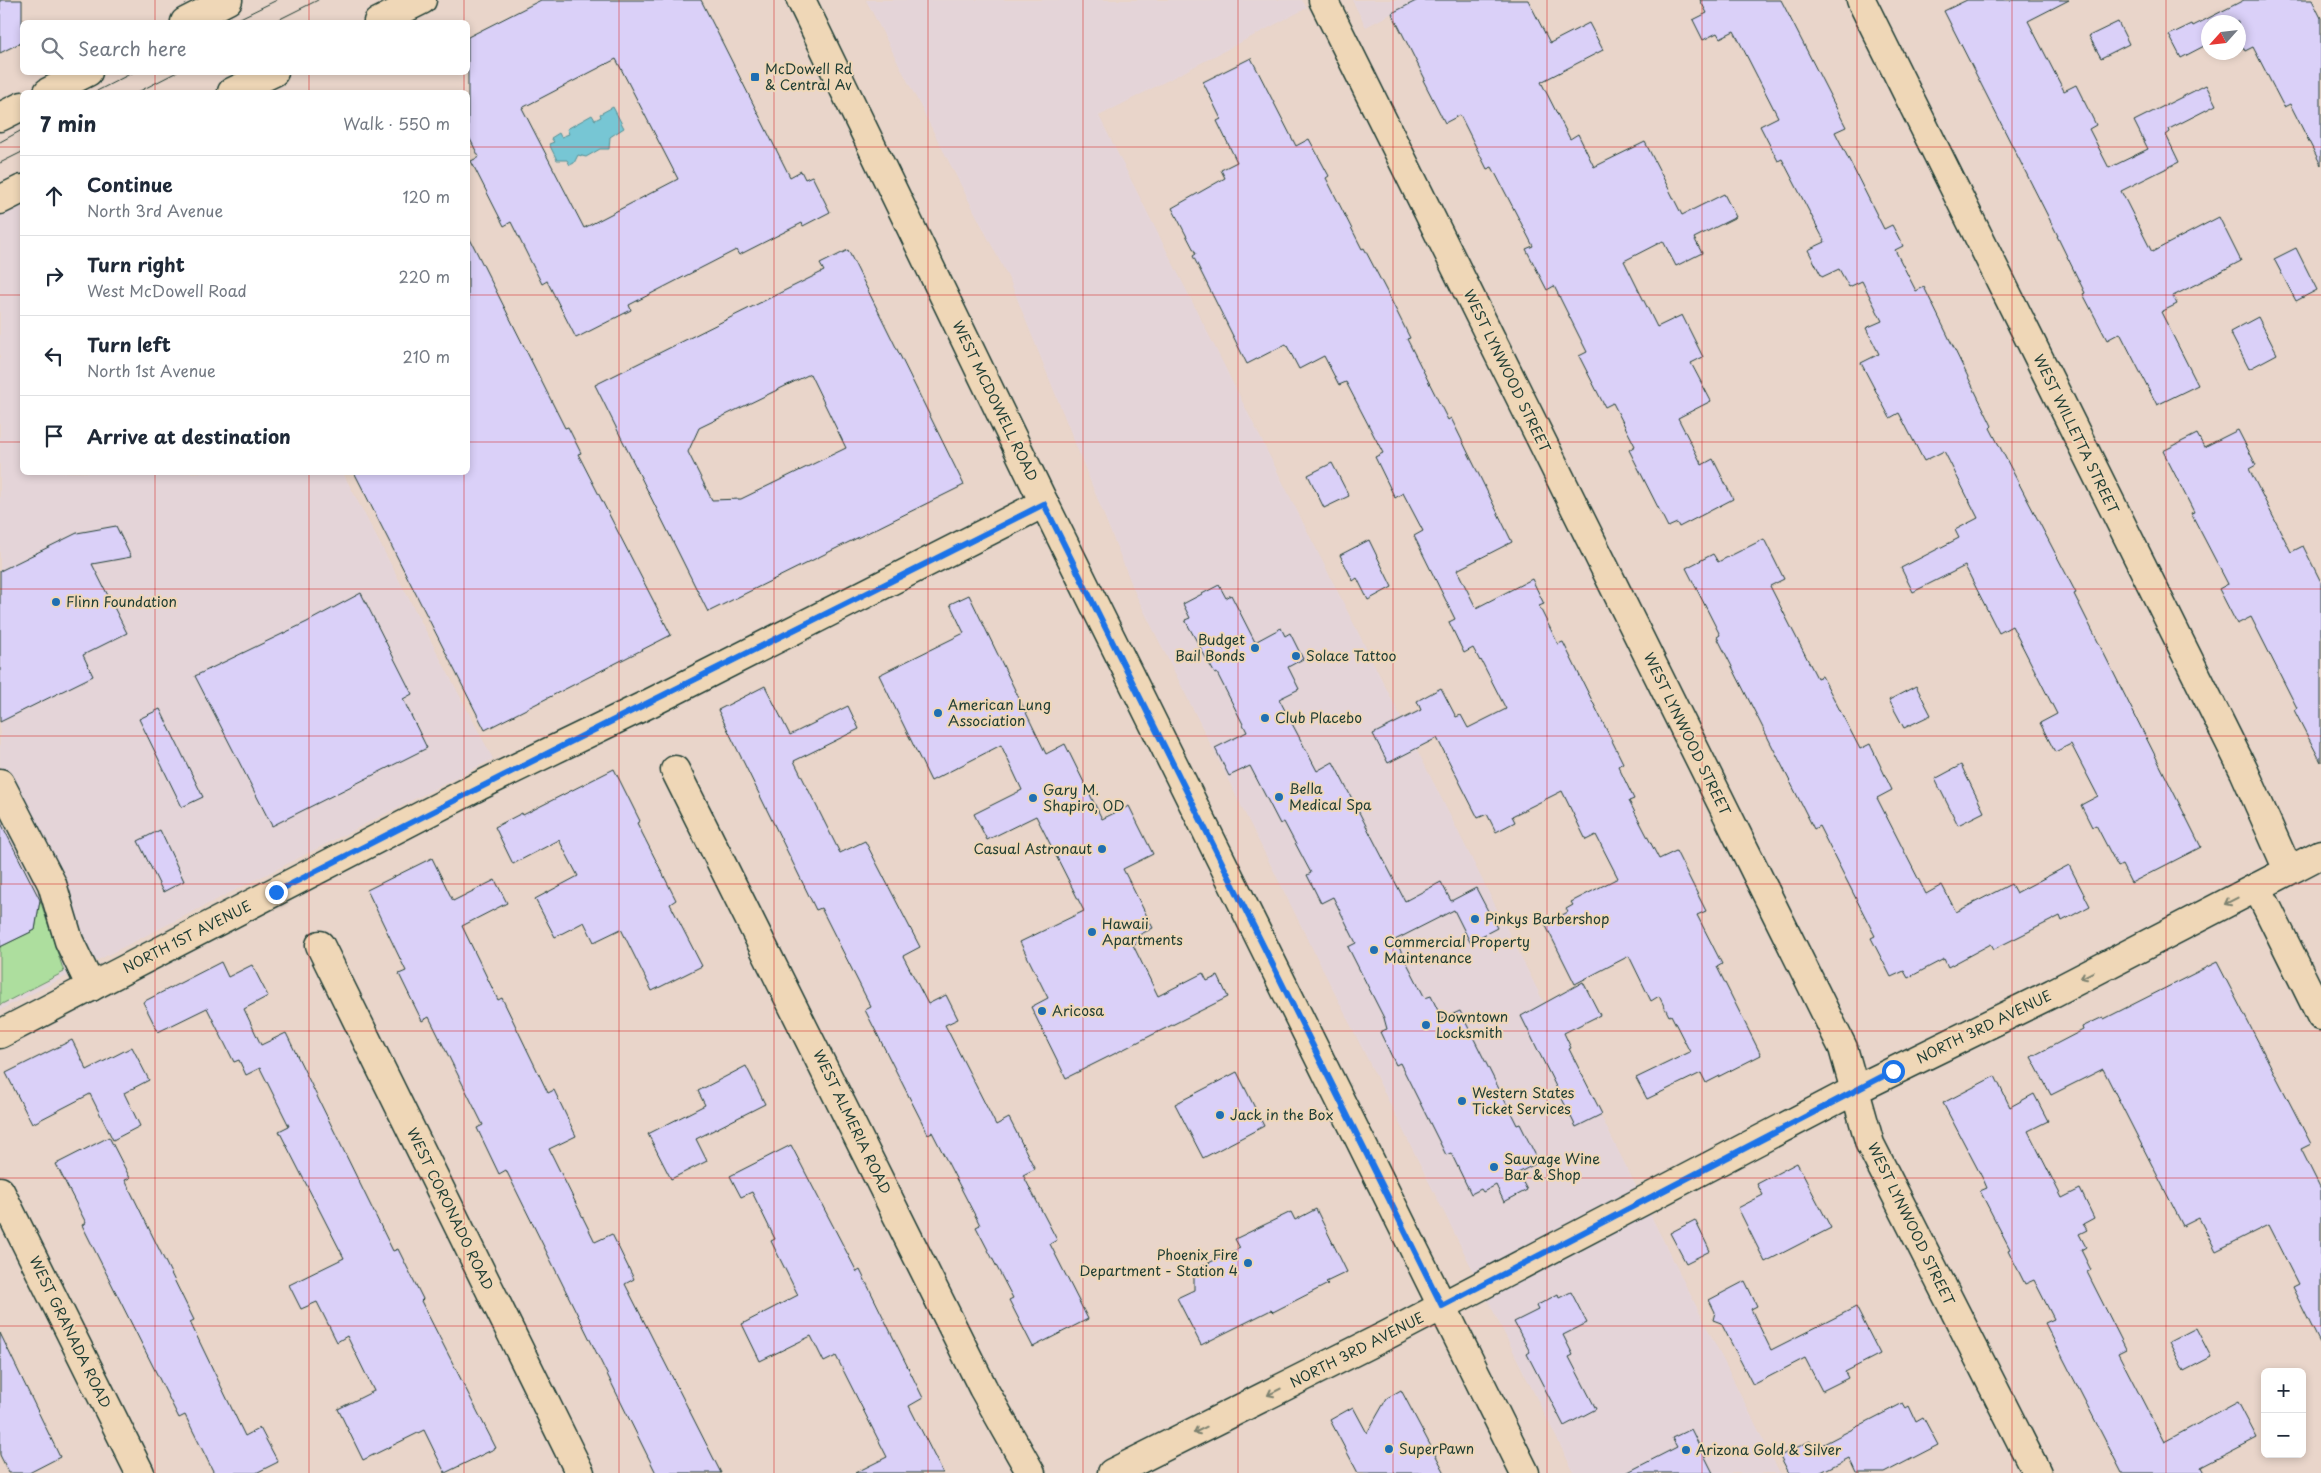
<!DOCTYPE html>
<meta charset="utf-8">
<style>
:root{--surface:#fff;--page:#f2f2f3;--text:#1f2937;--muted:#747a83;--line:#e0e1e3}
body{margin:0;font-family:"Playpen Sans",sans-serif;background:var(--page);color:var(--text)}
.controls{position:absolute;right:15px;bottom:15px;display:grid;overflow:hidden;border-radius:8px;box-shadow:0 2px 8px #0003}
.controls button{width:45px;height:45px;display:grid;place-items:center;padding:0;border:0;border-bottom:1px solid var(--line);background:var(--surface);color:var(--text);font:25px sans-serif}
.compass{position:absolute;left:2201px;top:15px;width:45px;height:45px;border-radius:50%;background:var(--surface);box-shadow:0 2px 8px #0003;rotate:243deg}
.stop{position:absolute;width:15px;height:15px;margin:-11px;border:4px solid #1a73e8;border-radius:50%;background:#fff}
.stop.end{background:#1a73e8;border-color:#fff;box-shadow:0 1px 5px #0008}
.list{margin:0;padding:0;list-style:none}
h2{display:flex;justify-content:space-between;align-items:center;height:65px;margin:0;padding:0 20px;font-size:21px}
h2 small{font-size:16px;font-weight:400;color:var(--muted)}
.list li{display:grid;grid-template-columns:32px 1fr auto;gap:15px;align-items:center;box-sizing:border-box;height:80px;padding:0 20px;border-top:1px solid var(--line)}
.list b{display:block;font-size:19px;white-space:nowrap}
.list p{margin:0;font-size:16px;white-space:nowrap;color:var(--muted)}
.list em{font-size:16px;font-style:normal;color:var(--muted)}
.icon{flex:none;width:28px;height:28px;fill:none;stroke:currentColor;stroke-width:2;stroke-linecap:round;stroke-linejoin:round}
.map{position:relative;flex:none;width:2321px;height:1473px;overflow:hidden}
.search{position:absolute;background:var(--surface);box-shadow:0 2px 8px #0003;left:20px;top:20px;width:450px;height:55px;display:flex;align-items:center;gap:12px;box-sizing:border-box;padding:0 18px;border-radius:8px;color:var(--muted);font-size:19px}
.panel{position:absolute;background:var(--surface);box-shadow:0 2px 8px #0003;left:20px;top:90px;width:450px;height:385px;border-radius:8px}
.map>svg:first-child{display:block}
.built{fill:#e4d4d8}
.green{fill:#adde9e;stroke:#668e69}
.water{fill:#77c6d4;stroke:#548f94}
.building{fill:#dad0f8;stroke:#1f3d34;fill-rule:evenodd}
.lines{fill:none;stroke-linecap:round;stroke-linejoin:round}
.minor-casing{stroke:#1f3d34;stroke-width:31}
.major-casing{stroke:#1f3d34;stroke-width:31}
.minor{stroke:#efd7b7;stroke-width:28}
.major{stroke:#efd7b7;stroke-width:28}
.tram{stroke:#1f3d34;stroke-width:1}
.oneway{stroke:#7d826f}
.route{stroke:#1a73e8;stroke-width:6}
.grid{fill:none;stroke:#d62828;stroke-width:1;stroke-opacity:0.55}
.poi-dot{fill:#1f6fb2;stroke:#efd7b7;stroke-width:2}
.labels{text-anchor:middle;stroke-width:4;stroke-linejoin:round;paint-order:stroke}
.poi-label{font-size:14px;fill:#1f3d34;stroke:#efd7b7;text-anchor:start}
.street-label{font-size:14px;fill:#1f3d34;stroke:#efd7b7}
</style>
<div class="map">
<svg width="2321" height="1473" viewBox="0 0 2321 1473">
<rect width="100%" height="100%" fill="#e9d5ca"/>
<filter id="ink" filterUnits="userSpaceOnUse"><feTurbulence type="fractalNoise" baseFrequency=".02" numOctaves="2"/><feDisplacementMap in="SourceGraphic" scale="10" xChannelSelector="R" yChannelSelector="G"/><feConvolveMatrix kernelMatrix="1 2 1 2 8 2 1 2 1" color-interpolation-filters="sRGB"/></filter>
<g filter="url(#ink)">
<g class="built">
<polygon points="866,0 1302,0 1307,8 1099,116 1780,1473 1574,1473 1136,595 1010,281"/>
<polygon points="1352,0 1417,0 1366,27"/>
<polygon points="22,203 22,472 343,473 493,759 0,1010 0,215"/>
</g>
<polygon class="green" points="40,900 64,972 0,1005 0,947 35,930"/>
<polygon class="water" points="613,107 624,128 610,137 609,149 600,149 586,157 578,155 574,163 570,165 567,160 557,160 549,144 554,142 551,138 559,133 561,137 569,134 567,129 592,115 595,120 601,117 600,114"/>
<g class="building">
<polygon points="0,0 22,0 22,42 0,53"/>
<path d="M541,0H701L790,177L801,171L805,179L812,176L830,212L803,226L802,223L739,255L736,250L629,305L631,310L576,338L547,281L542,284L511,222L504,226L471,161L479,157L468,135V37ZM616,59L678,179L584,228L522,108Z"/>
<polygon points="1418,0 1528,0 1550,43 1589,23 1603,50 1541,82 1570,139 1578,134 1594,167 1645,142 1682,215 1724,194 1736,217 1694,238 1702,253 1676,266 1663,241 1624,261 1657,327 1682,315 1703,357 1691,363 1711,401 1678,418 1702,465 1713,459 1733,499 1679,527 1677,523 1668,527 1629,450 1635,446 1613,403 1605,407 1579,356 1587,352 1554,286 1547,290 1526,249 1533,246 1492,167 1487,169 1460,115 1445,123 1423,80 1425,79 1392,13"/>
<polygon points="1700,0 1781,0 1846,127 1835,132 1884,229 1892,225 1903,246 1895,250 1916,291 1924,287 1992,426 1990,428 2076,593 2074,594 2201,847 2131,883 2122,865 2118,867 2096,825 2092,827 2081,805 2098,796 2071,744 2055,752 2040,723 2057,714 2012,626 1999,633 1965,566 1913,592 1901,568 1959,538 1955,530 1978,518 1944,451 1924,461 1899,413 1890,418 1861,363 1879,354 1866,328 1882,321 1862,281 1849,287 1839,269 1822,277 1808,250 1825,242 1782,159 1778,161 1760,126 1778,117 1734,31 1720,38 1717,33 1703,40 1693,20 1707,13"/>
<polygon points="1967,0 2069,0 2028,21 2064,91 2076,85 2096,125 2089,129 2109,168 2148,149 2134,121 2206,85 2216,105 2169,129 2170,132 2166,135 2179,162 2121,191 2152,252 2219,217 2241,261 2173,296 2177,304 2161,312 2198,385 2157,405 2120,333 2107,340 2083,294 2085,293 2057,236 2058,236 1944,11"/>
<polygon points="2244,0 2312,0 2321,18 2321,165 2290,104 2284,107 2253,47 2245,51 2238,38 2238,22 2208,22 2208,44 2181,58 2169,35 2192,24 2193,26"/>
<polygon points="2118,22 2129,44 2101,58 2089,36"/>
<polygon points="1251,58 1296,146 1309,139 1329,176 1326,178 1362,249 1364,248 1386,290 1410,338 1407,339 1448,420 1451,418 1512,542 1457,570 1476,608 1532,579 1544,604 1539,606 1558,644 1563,642 1623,763 1618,766 1634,799 1629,801 1659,859 1676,851 1706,911 1697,915 1722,964 1717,967 1761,1055 1706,1083 1701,1073 1647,1099 1636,1078 1690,1052 1671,1015 1669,1016 1659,996 1651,1001 1629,956 1575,984 1545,924 1568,912 1566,909 1573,905 1571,902 1618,878 1596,835 1586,840 1562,791 1512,816 1515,822 1496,832 1487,814 1478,818 1437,738 1388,763 1373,734 1421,710 1417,701 1441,688 1456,717 1461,715 1468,728 1506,709 1481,660 1480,661 1473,648 1464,653 1449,622 1455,619 1414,536 1423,531 1403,493 1395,498 1375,457 1383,453 1346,382 1339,385 1324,356 1299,369 1286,344 1247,364 1193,256 1196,254 1172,208 1225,178 1221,170 1237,162 1217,121 1221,119 1203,82"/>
<polygon points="468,235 565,428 568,427 581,453 578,454 671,635 485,730 354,472 468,472"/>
<polygon points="2296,248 2317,290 2296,301 2274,259"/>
<path d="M848,250L964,485L708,612L595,385L824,271L820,264ZM810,374L846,448L741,499L712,500L688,452L699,428Z"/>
<polygon points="2258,317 2277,354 2249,369 2230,332"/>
<polygon points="2238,430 2256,465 2249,469 2291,552 2303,546 2321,582 2321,762 2294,710 2297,708 2251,617 2237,624 2219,589 2228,584 2191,513 2194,512 2163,451 2197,434 2204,447"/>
<polygon points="1332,463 1349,496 1324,508 1308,475"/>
<polygon points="116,526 131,557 92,564 127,633 83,655 93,676 0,722 0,571 77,533"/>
<polygon points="1764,539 1784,579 1770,586 1817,678 1822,676 1860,749 1870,744 1892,790 1877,798 1926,894 1942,885 1956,912 2011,884 2016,893 2069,865 2090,906 2062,921 2060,916 1994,949 1991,944 1948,967 1944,959 1908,978 1904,971 1891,977 1871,938 1875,936 1819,826 1814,829 1717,637 1720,635 1686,568 1713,554 1718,562"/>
<polygon points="1369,540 1392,587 1368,600 1357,578 1353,581 1340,555"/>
<polygon points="1219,585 1226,598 1231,595 1255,642 1281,628 1285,636 1290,633 1303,659 1288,667 1299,689 1279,699 1317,771 1333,762 1405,901 1441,882 1451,901 1476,888 1497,928 1470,942 1454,910 1395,940 1425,998 1431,996 1442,1019 1460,1011 1517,1125 1520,1124 1539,1162 1518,1173 1527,1190 1504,1202 1496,1185 1483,1192 1481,1189 1471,1194 1451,1153 1446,1155 1400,1063 1396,1065 1380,1032 1387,1029 1384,1018 1348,947 1356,943 1333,897 1321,903 1307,875 1311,873 1284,822 1280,824 1250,766 1229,776 1215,748 1247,732 1217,673 1215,674 1185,620 1190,618 1183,604"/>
<polygon points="361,593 412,694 403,699 427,748 272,826 195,676 307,622"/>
<polygon points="969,595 1046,754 1065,744 1102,819 1129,806 1153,854 1123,869 1153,928 1135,937 1138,942 1133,945 1158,996 1203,973 1207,981 1218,976 1228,997 1066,1078 1031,1007 1048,998 1020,942 1084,911 1036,816 987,840 974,814 1022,790 1001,745 931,781 879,675 964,633 950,604"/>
<polygon points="765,686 790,735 848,706 859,729 794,761 840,853 865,841 920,947 903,956 928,1004 946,995 958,1019 945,1025 996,1125 1009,1118 1035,1169 1023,1175 1057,1240 1050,1244 1088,1319 1033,1347 1009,1300 1013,1298 976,1227 980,1225 932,1132 928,1134 865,1010 871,1007 821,908 816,910 718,710"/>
<polygon points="1916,686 1931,715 1904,728 1889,700"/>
<polygon points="160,709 203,797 182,807 139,719"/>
<polygon points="1961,765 1984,812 1958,825 1935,779"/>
<polygon points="614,769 640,821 637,823 676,900 670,904 702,966 652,991 621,929 594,942 584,922 555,937 535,899 578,876 559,840 513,864 495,827 522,813 523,815"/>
<polygon points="0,821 40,900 35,930 0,947"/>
<polygon points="160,830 184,881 163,892 138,841"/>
<polygon points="432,858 453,901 495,880 507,903 462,926 498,1000 502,998 548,1093 554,1090 576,1136 549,1149 595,1242 612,1234 634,1279 625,1284 721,1473 656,1473 506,1170 499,1174 477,1128 483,1125 429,1017 422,1021 399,974 406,971 367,890"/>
<polygon points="221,962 228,977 252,965 268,996 244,1009 261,1045 286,1033 393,1251 398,1249 423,1299 421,1301 496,1448 445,1473 424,1430 363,1460 338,1409 374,1391 347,1336 337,1342 317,1302 301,1309 289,1285 344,1258 279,1131 289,1126 260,1068 246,1075 239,1060 234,1062 207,1008 158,1032 143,1002"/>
<polygon points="2217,962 2311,1144 2301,1149 2321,1189 2321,1345 2292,1287 2298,1284 2268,1225 2216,1251 2199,1218 2183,1226 2103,1069 2051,1095 2031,1057 2083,1030 2082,1027 2103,1017 2104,1019"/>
<polygon points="1583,982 1600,1015 1564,1033 1571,1048 1569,1049 1602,1114 1576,1127 1521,1016"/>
<polygon points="72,1040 87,1070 132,1047 149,1080 124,1093 140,1126 113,1140 90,1094 32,1124 6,1073"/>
<polygon points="746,1066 765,1104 696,1139 707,1161 671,1179 648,1134 705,1105 698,1091"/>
<polygon points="1237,1072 1264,1126 1203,1158 1175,1104"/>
<polygon points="1995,1076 2010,1107 2034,1094 2048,1121 2028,1131 2062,1198 2080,1189 2094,1218 2083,1224 2087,1230 2079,1234 2086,1247 2081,1250 2091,1270 2087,1272 2126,1349 2118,1353 2164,1442 2238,1402 2257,1438 2201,1467 2204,1473 2122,1473 2045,1323 2054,1319 2034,1280 2025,1284 2008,1250 2010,1249 1980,1191 1987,1188 1984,1181 1943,1103"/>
<polygon points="109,1137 130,1178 125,1180 194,1320 190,1322 245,1436 260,1428 278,1462 256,1473 214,1473 185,1415 179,1418 82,1225 86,1223 56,1164"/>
<polygon points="791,1145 857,1272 860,1270 923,1398 909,1406 943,1473 855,1473 887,1457 836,1356 824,1362 811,1336 760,1361 742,1324 798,1295 771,1241 775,1239 752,1192 741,1197 730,1176"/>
<polygon points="1797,1163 1831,1228 1765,1262 1738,1208 1763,1195 1757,1184"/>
<polygon points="1316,1209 1347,1272 1326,1282 1328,1284 1273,1312 1271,1310 1201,1345 1177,1298 1194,1290 1194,1270 1240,1248 1235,1239 1291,1212 1295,1220"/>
<polygon points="1695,1220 1710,1251 1686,1263 1670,1233"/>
<polygon points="1745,1281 1757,1306 1751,1309 1771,1350 1856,1307 1880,1354 1845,1372 1848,1378 1822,1391 1805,1358 1753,1385 1721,1323 1713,1320 1715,1312 1709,1300"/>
<polygon points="1571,1292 1587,1323 1563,1335 1573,1355 1569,1357 1596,1409 1564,1426 1527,1354 1530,1352 1514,1322 1538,1310 1536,1306 1558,1294 1559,1298"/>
<polygon points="2196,1328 2211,1357 2184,1371 2169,1342"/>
<polygon points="0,1333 60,1457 29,1473 9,1473 0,1455"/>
<polygon points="1401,1390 1445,1473 1358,1473 1330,1420 1353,1407 1367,1433 1387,1398"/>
<polygon points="1903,1403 1906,1408 1909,1406 1916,1421 1923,1417 1938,1445 1884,1473 1856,1473 1849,1458 1819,1473 1789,1473 1780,1456 1810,1441 1814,1449"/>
<polygon points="1691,1429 1713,1473 1626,1473 1677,1447 1672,1438"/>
</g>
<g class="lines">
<g class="minor-casing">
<g id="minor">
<polyline points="1323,0 1843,1048 1870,1144 2037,1473"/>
<polyline points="1861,0 2244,771 2288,870"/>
<polyline points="675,770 983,1388 1031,1473"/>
<polyline points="0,783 52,884 69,941 91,987"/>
<polyline points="2257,887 2321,1016"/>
<polyline points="320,945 580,1473"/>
<polyline points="0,1034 479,786 650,703 1044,503"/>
<polyline points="0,1191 140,1473"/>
<polyline points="1112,1473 1387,1335 1855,1090 2053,993 2321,854"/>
</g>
</g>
<g class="major-casing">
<g id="major">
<polyline points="801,0 1044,503 1525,1473"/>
<polyline points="185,22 228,0"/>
<polyline points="378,22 422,0"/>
<polyline points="48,92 88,72"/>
<polyline points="232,92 274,72"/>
<polyline points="0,117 22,106"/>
<polyline points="0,200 22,189"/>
</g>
</g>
<use href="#minor" class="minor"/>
<use href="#major" class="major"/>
<g class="tram">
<polyline points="232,22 277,0"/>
<polyline points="274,22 318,0"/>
<polyline points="95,92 134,72"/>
<polyline points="138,92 177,72"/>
<polyline points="0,142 22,130"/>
<polyline points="0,163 22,152"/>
</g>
</g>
<defs><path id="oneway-shaft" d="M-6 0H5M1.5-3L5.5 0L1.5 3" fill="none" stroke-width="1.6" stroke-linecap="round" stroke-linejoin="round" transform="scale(1.25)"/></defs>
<g class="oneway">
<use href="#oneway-shaft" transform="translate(2231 901) rotate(153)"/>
<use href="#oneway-shaft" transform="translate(2087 975) rotate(153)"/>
<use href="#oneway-shaft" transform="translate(1274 1392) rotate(153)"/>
<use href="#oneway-shaft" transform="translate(1200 1430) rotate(154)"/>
</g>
</g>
<g class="lines" filter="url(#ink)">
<path class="route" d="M276,892C530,760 788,634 1044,504L1442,1306L1893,1071"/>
</g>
<path class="grid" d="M155,0V22M309,0V22M464,0V22M619,0V1473M774,0V1473M928,0V1473M1083,0V1473M1238,0V1473M1393,0V1473M1547,0V1473M1702,0V1473M1857,0V1473M2012,0V1473M2166,0V1473M155,72V92M309,72V92M464,72V92M0,147H22M468,147H2321M0,295H22M468,295H2321M0,442H22M468,442H2321M155,472V1473M309,472V1473M464,472V1473M0,589H2321M0,736H2321M0,884H2321M0,1031H2321M0,1178H2321M0,1326H2321"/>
<g class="poi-dot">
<rect x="750" y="72" width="10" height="10" rx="2.5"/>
<circle cx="56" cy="602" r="5"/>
<circle cx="1255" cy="648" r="5"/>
<circle cx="1296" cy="656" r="5"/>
<circle cx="938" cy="713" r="5"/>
<circle cx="1265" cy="718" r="5"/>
<circle cx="1279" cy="797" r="5"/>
<circle cx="1033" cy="798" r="5"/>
<circle cx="1102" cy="849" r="5"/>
<circle cx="1475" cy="919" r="5"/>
<circle cx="1092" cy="932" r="5"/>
<circle cx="1374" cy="950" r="5"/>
<circle cx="1042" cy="1011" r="5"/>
<circle cx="1426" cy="1025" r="5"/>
<circle cx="1462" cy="1101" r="5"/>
<circle cx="1220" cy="1115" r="5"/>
<circle cx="1494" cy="1167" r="5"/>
<circle cx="1248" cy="1263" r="5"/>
<circle cx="1389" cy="1449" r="5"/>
<circle cx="1686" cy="1450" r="5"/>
</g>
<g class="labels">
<g class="poi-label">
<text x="765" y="74">McDowell Rd<tspan x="765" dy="16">&amp; Central Av</tspan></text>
<text x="66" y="607">Flinn Foundation</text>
<text x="1245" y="645" text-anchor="end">Budget<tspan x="1245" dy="16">Bail Bonds</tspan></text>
<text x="1306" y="661">Solace Tattoo</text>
<text x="948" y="710">American Lung<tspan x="948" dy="16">Association</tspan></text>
<text x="1275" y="723">Club Placebo</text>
<text x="1289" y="794">Bella<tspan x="1289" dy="16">Medical Spa</tspan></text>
<text x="1043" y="795">Gary M.<tspan x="1043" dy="16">Shapiro, OD</tspan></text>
<text x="1092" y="854" text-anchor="end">Casual Astronaut</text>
<text x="1485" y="924">Pinkys Barbershop</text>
<text x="1102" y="929">Hawaii<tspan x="1102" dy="16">Apartments</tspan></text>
<text x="1384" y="947">Commercial Property<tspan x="1384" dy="16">Maintenance</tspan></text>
<text x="1052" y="1016">Aricosa</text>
<text x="1436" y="1022">Downtown<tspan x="1436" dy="16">Locksmith</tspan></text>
<text x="1472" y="1098">Western States<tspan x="1472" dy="16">Ticket Services</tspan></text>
<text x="1230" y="1120">Jack in the Box</text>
<text x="1504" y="1164">Sauvage Wine<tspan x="1504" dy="16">Bar &amp; Shop</tspan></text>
<text x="1238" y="1260" text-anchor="end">Phoenix Fire<tspan x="1238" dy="16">Department - Station 4</tspan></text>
<text x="1399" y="1454">SuperPawn</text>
<text x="1696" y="1455">Arizona Gold &amp; Silver</text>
</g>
<g class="street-label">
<text transform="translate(1507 371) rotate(64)" y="5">WEST LYNWOOD STREET</text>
<text transform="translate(995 401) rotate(64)" y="5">WEST MCDOWELL ROAD</text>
<text transform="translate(2076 434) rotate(64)" y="5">WEST WILLETTA STREET</text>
<text transform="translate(1687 734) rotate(64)" y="5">WEST LYNWOOD STREET</text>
<text transform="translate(187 937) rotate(-27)" y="5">NORTH 1ST AVENUE</text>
<text transform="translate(1984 1027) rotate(-26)" y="5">NORTH 3RD AVENUE</text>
<text transform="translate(852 1122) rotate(64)" y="5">WEST ALMERIA ROAD</text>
<text transform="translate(450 1209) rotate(64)" y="5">WEST CORONADO ROAD</text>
<text transform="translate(1911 1224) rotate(64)" y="5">WEST LYNWOOD STREET</text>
<text transform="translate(70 1332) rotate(64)" y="5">WEST GRANADA ROAD</text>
<text transform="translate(1357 1350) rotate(-27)" y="5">NORTH 3RD AVENUE</text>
</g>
</g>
</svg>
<div class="controls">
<button>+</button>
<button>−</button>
</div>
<svg class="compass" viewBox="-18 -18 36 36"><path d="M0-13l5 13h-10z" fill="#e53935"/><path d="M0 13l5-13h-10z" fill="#747a83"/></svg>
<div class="stop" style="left:1893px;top:1071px"></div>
<div class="stop end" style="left:276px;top:892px"></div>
<div class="search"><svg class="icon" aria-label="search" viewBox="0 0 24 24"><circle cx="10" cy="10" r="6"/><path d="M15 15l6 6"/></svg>Search here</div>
<section class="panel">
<h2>7 min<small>Walk · 550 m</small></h2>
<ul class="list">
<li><svg class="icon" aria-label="ahead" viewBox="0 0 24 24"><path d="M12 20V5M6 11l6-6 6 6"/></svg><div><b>Continue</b><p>North 3rd Avenue</p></div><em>120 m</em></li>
<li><svg class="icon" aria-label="right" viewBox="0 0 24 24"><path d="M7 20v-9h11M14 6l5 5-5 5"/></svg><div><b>Turn right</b><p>West McDowell Road</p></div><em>220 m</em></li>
<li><svg class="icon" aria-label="left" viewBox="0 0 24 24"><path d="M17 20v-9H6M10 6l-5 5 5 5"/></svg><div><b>Turn left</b><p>North 1st Avenue</p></div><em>210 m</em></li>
<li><svg class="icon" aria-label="arrive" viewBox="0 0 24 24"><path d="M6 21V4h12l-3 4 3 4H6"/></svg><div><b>Arrive at destination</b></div></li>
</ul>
</section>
</div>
